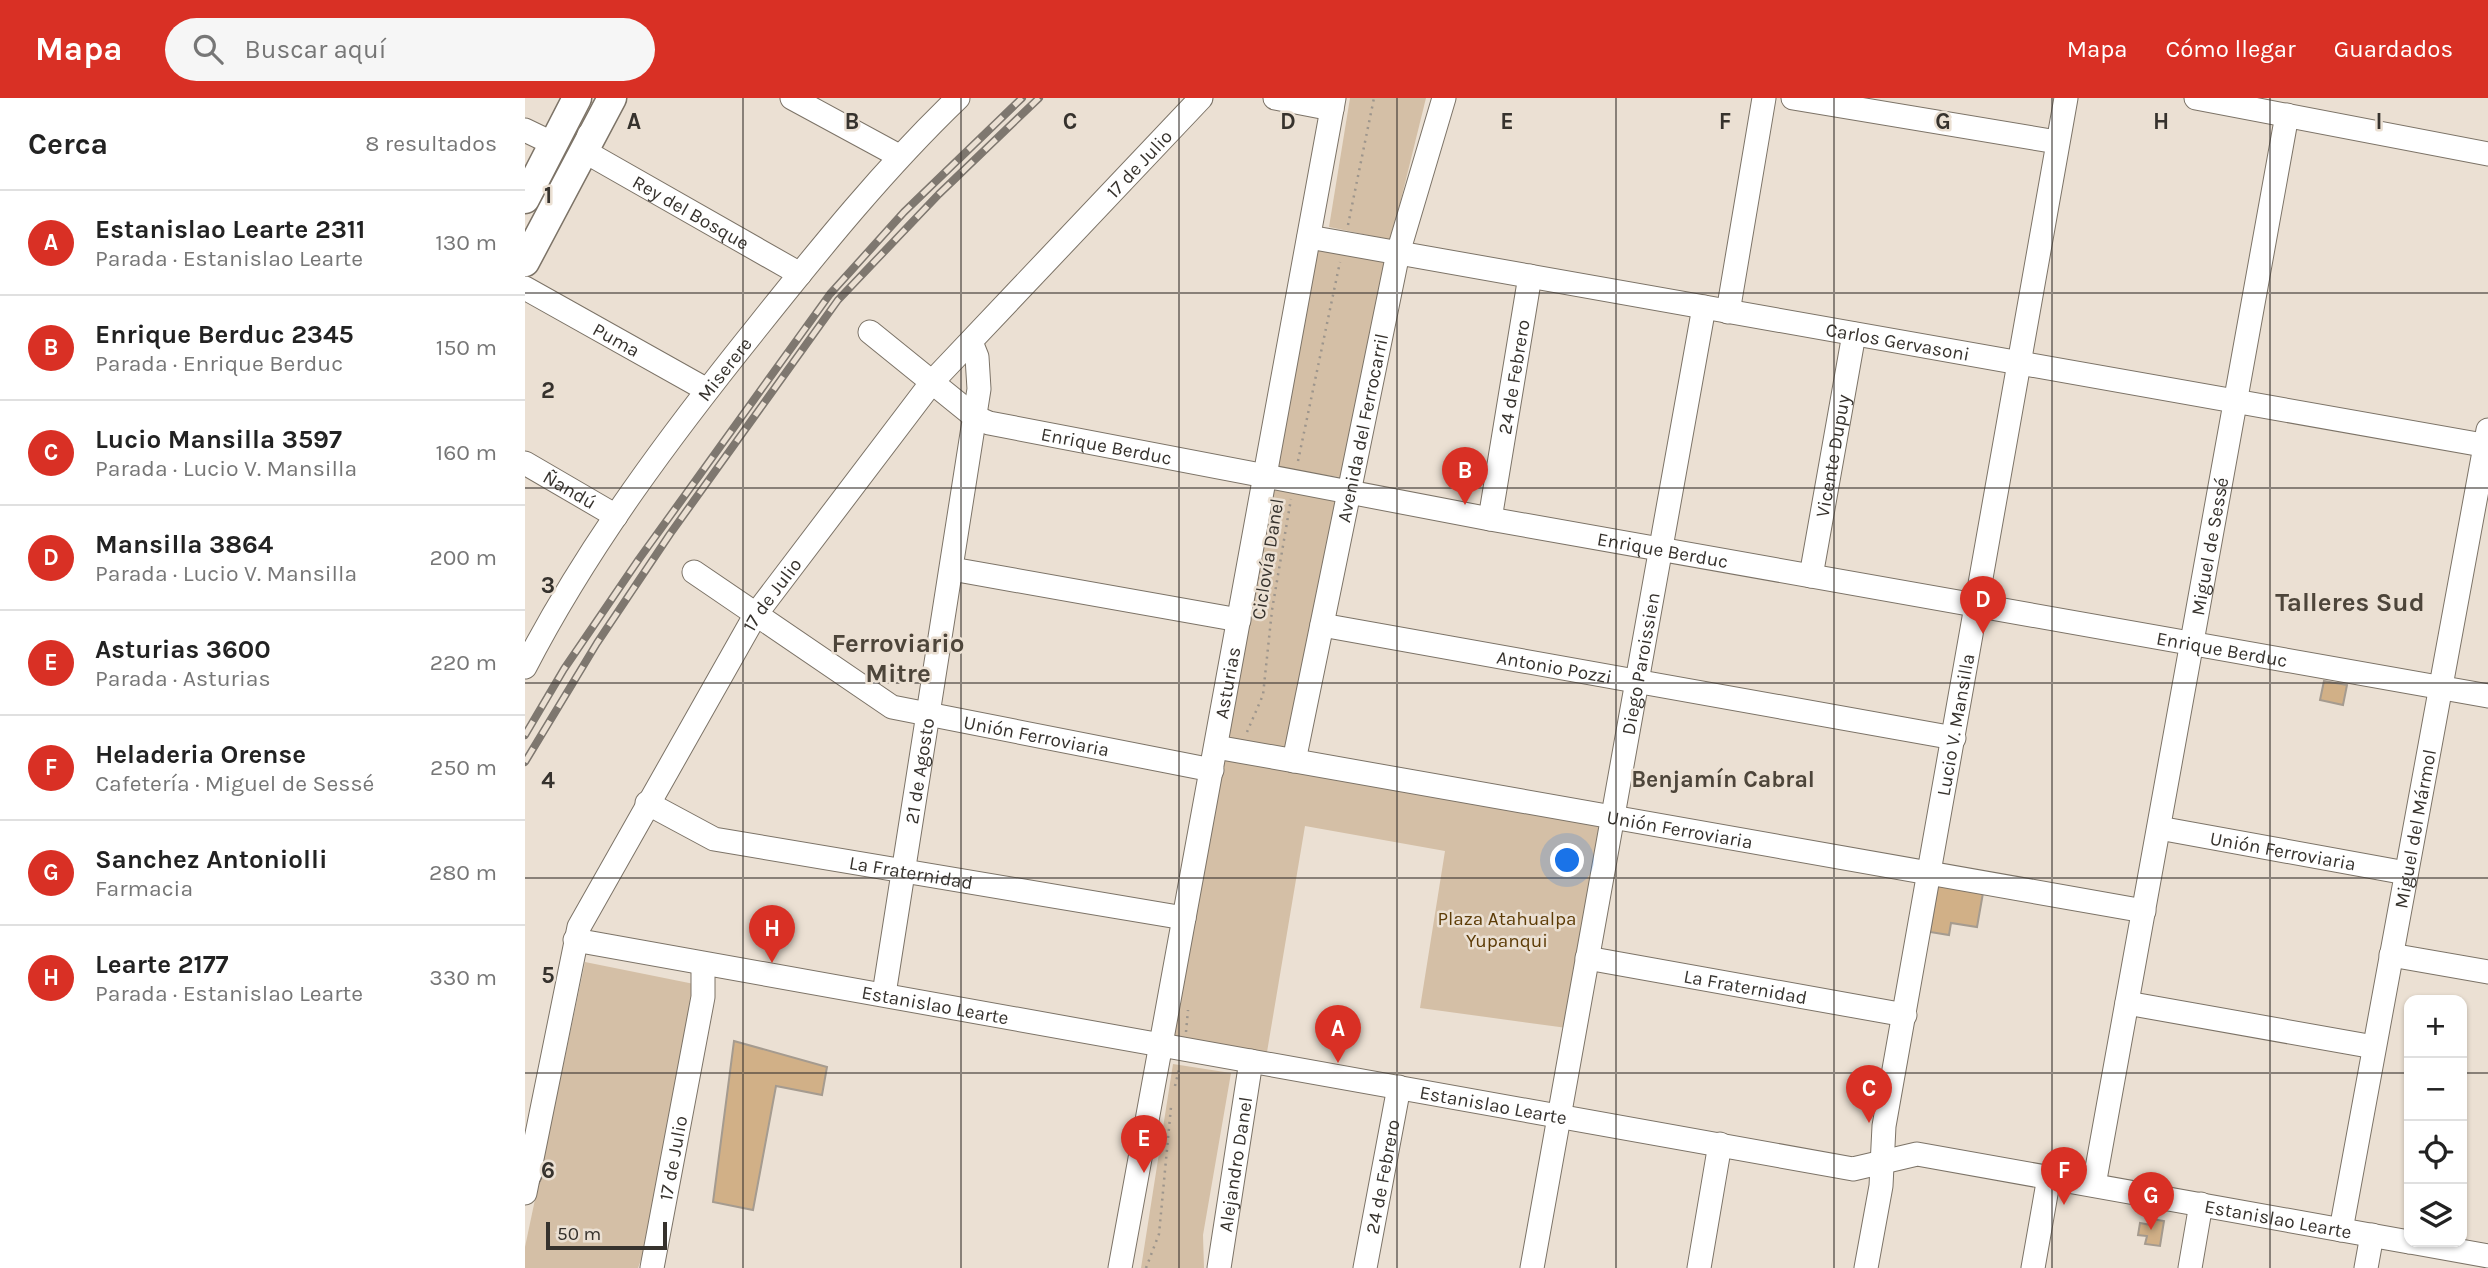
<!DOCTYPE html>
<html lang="es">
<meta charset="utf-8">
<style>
:root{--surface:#fff;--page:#f6f6f6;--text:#222;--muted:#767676;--line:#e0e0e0;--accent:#d93025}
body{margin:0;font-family:Karla,sans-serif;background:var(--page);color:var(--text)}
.controls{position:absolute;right:21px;bottom:21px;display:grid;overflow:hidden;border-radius:14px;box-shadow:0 2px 5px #0004}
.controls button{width:63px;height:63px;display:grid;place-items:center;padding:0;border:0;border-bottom:2px solid var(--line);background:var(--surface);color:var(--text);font:35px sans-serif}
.scale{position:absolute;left:21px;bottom:18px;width:121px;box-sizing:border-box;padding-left:7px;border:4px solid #36322d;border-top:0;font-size:19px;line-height:24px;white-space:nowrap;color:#36322d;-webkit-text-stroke:5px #ebe0d3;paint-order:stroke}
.you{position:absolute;left:1043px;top:763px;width:24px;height:24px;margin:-18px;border:5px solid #fff;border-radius:50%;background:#1a73e8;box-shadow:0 0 0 10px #1a73e833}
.badge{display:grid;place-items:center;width:46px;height:46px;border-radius:50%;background:var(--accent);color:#fff;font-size:23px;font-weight:700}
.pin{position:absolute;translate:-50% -58px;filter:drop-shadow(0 2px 4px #0008)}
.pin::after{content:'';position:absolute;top:37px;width:24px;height:21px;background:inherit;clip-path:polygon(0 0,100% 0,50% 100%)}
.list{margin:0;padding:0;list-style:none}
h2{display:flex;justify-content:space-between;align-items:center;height:91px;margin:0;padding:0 28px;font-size:30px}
h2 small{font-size:23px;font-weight:400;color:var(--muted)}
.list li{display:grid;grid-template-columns:46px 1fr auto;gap:21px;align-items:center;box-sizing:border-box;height:105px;padding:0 28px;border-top:2px solid var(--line)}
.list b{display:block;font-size:26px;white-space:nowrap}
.list p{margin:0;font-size:23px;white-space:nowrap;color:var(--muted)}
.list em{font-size:23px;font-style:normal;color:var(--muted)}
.icon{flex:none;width:38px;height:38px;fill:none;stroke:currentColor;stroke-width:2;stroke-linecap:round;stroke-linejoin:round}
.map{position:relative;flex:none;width:1963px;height:1170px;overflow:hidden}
header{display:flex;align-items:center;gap:42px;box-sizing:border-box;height:98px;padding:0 35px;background:var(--accent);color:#fff}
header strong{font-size:33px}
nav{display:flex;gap:38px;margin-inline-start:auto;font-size:24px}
.search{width:490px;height:63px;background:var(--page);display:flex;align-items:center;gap:18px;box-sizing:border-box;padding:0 24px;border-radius:38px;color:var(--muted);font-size:26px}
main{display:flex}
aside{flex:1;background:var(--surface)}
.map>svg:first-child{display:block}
.green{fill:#d4bfa6}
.building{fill:#d1b087;stroke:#a59b8f;stroke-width:2}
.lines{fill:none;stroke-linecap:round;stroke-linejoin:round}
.minor-casing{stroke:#7c7367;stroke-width:25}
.major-casing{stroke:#7c7367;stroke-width:31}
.path{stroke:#9d958c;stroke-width:2.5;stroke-dasharray:2 5;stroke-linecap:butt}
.minor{stroke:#fff;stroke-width:23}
.major{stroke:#fff;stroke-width:28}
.rail-casing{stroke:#7e776f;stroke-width:8}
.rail{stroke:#ebe0d3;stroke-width:5;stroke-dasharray:16;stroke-linecap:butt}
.grid{fill:none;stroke:#36322d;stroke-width:2;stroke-opacity:0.55}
.labels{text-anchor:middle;stroke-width:5;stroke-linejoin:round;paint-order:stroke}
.street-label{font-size:19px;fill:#36322d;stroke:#ebe0d3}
.park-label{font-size:19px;fill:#5c3b06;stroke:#ebe0d3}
.quarter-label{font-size:23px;font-weight:bold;fill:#4d453a;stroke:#ebe0d3}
.district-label{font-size:26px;font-weight:bold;fill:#4d453a;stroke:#ebe0d3}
.grid-label{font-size:23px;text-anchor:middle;font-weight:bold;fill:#36322d;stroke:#ebe0d3;stroke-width:5;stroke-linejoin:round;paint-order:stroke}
</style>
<header>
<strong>Mapa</strong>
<div class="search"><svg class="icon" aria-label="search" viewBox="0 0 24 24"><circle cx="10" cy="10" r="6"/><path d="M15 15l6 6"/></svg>Buscar aquí</div>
<nav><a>Mapa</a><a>Cómo llegar</a><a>Guardados</a></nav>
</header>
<main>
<aside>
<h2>Cerca<small>8 resultados</small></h2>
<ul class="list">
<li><span class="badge">A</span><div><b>Estanislao Learte 2311</b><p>Parada · Estanislao Learte</p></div><em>130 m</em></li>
<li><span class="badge">B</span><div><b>Enrique Berduc 2345</b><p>Parada · Enrique Berduc</p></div><em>150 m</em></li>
<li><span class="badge">C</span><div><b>Lucio Mansilla 3597</b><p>Parada · Lucio V. Mansilla</p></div><em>160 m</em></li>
<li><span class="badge">D</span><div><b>Mansilla 3864</b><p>Parada · Lucio V. Mansilla</p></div><em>200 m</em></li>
<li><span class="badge">E</span><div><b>Asturias 3600</b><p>Parada · Asturias</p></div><em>220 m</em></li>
<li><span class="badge">F</span><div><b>Heladeria Orense</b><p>Cafetería · Miguel de Sessé</p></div><em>250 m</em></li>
<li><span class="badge">G</span><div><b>Sanchez Antoniolli</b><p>Farmacia</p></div><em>280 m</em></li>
<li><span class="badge">H</span><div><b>Learte 2177</b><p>Parada · Estanislao Learte</p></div><em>330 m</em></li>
</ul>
</aside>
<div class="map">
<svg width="1963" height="1170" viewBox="0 0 1963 1170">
<rect width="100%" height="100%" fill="#ebe0d3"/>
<g class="green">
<polygon points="825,0 901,0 866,142 804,129"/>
<polygon points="789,146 867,160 822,380 747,370"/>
<polygon points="744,387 819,400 766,658 696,645"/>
<polygon points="693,652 1075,720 1042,930 895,910 920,753 780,728 741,960 640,943"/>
<polygon points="60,864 174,887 129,1127 113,1170 0,1170 0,1149"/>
<polygon points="648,966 706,975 678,1137 679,1170 616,1170"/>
</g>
<g class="building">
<polygon points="1799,583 1822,587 1818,607 1795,602"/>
<polygon points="1413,787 1458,795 1452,829 1426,825 1424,837 1405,834"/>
<polygon points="209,943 302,969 297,997 251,988 228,1112 188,1104"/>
<polygon points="1627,1121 1639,1123 1635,1148 1620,1146 1622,1138 1613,1137 1615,1125 1626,1127"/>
</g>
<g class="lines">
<g class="minor-casing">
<g id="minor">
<polyline points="267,0 374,58"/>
<polyline points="750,0 807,11"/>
<polyline points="1268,0 1532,44"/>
<polyline points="1671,0 1963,56"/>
<polyline points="0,32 29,46"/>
<path id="s1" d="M64,37L59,53L275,176"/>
<path id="s2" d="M784,139L1963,348"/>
<path id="s3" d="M0,190L182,292"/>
<polyline points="1203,214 1239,0"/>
<path id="s4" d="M345,234L450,319L464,325L965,421L1963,598"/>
<path id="s5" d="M0,365L91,418"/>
<path id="s6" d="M965,421L1005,178"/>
<polyline points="427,471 714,522"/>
<path id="s7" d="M169,474L367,609L687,672"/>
<path id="s8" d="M1286,478L1329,236"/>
<path id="s9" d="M797,527L1429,640"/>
<path id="s10" d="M0,569C63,447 148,334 234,227C297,148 360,70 433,0"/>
<path id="s11" d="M691,649L1619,813"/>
<path id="s12" d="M769,663L873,155L919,0"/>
<path id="s13" d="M122,705L189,741L659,820"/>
<path id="s14" d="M1634,730L1881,775"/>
<path id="s15" d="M50,842L1328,1071L1392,1056L1884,1144"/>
<polyline points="1866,857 1963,874"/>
<path id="s16" d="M1062,860L1380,917"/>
<path id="s17" d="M359,896L454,291L452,259L446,244"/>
<polyline points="1602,905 1849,949"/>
<path id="s18" d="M1569,1087L1762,17"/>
<path id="s19" d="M0,1095L54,829L231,516L407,284L676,0"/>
<path id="s20" d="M1816,1132L1963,332"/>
<polyline points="1885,1144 1963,1158"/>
<path id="s21" d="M127,1170L178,899V866"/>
<path id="s22" d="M595,1170L809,0"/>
<path id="s23" d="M694,1170L726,963"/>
<path id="s24" d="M840,1170L874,989"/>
<path id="s25" d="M1007,1170L1179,209"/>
<polyline points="1174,1170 1195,1046"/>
<path id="s26" d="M1341,1170L1356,1088L1359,1028L1541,0"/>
<polyline points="1508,1170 1524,1079"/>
<polyline points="1665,1170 1676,1106"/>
<polyline points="1841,1170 1847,1137"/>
</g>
</g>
<g class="major-casing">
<g id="major">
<polyline points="0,101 52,0"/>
<polyline points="0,164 87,0"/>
<polyline points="0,1080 3,1074"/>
</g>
</g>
<g class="path">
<polyline points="823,127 849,0"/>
<polyline points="773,363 815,164"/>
<polyline points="722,634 738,597 747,512 766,401"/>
<polyline points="661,934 663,912"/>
<polyline points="650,988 654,971"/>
<polyline points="621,1170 634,1136 646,1009"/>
</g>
<use href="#minor" class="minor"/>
<use href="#major" class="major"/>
<g class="rail-casing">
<g id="rail">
<polyline points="0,637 39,571 114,461 305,196 379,114 497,0"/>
<polyline points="0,664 72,545 145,436 313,202 414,96 514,0"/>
</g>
</g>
<use href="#rail" class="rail"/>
</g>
<path class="grid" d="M218,0V1170M436,0V1170M654,0V1170M872,0V1170M1091,0V1170M1309,0V1170M1527,0V1170M1745,0V1170M0,195H1963M0,390H1963M0,585H1963M0,780H1963M0,975H1884M1937,975H1963"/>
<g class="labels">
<g class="street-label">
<text dy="7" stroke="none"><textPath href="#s19" startOffset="1223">17 de Julio</textPath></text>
<text dy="7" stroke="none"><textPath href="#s1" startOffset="140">Rey del Bosque</textPath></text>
<text dy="7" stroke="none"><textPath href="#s3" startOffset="105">Puma</textPath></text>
<text dy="7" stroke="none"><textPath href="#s2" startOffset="598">Carlos Gervasoni</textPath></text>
<text dy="7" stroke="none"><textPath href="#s10" startOffset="359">Miserere</textPath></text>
<text dy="7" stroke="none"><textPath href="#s6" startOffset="144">24 de Febrero</textPath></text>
<text dy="7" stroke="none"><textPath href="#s12" startOffset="340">Avenida del Ferrocarril</textPath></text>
<text dy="7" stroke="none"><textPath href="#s4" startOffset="270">Enrique Berduc</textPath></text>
<text dy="7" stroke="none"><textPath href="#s8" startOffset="122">Vicente Dupuy</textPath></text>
<text dy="7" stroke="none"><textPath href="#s5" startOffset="52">Ñandú</textPath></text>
<text dy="7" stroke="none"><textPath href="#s18" startOffset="649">Miguel de Sessé</textPath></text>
<text dy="7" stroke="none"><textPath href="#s4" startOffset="836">Enrique Berduc</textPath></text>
<text transform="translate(742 461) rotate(-81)" y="7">Ciclovía Danel</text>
<text dy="7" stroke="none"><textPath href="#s19" startOffset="656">17 de Julio</textPath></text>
<text dy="7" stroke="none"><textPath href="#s4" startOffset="1404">Enrique Berduc</textPath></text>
<text dy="7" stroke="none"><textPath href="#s25" startOffset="614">Diego Paroissien</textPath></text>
<text dy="7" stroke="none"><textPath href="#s9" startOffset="236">Antonio Pozzi</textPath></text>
<text dy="7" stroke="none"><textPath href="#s22" startOffset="595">Asturias</textPath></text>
<text dy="7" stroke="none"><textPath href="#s26" startOffset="551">Lucio V. Mansilla</textPath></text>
<text dy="7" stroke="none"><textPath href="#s7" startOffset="387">Unión Ferroviaria</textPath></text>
<text dy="7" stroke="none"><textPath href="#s17" startOffset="226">21 de Agosto</textPath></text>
<text dy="7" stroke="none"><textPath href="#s11" startOffset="471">Unión Ferroviaria</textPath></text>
<text dy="7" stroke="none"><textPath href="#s20" startOffset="408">Miguel del Mármol</textPath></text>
<text dy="7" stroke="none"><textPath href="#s14" startOffset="126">Unión Ferroviaria</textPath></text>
<text dy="7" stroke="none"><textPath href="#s13" startOffset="276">La Fraternidad</textPath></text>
<text dy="7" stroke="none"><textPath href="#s16" startOffset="161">La Fraternidad</textPath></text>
<text dy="7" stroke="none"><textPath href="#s15" startOffset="366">Estanislao Learte</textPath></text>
<text dy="7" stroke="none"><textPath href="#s15" startOffset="933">Estanislao Learte</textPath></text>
<text dy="7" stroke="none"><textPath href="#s21" startOffset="112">17 de Julio</textPath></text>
<text dy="7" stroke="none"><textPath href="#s23" startOffset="105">Alejandro Danel</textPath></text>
<text dy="7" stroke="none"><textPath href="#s24" startOffset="93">24 de Febrero</textPath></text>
<text dy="7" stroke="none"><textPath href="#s15" startOffset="1731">Estanislao Learte</textPath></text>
</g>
<g class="park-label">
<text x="982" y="827">Plaza Atahualpa<tspan x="982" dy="22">Yupanqui</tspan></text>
</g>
<g class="quarter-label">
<text x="1198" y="689">Benjamín Cabral</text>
</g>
<g class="district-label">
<text x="1825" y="513">Talleres Sud</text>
<text x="373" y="554">Ferroviario<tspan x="373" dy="30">Mitre</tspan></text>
</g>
</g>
<g class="grid-label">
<text x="109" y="31">A</text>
<text x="327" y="31">B</text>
<text x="545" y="31">C</text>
<text x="763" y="31">D</text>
<text x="982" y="31">E</text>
<text x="1200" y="31">F</text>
<text x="1418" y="31">G</text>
<text x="1636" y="31">H</text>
<text x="1854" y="31">I</text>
<text x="23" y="105">1</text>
<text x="23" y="300">2</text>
<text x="23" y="495">3</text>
<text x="23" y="690">4</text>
<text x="23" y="885">5</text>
<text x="23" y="1080">6</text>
</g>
</svg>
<div class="controls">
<button>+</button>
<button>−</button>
<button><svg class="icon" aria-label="locate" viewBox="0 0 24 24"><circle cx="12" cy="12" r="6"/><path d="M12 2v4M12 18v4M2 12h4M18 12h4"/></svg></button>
<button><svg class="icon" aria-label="layers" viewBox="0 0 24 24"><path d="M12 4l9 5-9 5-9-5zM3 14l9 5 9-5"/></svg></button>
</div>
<div class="scale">50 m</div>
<div class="you"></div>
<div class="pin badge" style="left:813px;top:965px">A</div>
<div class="pin badge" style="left:940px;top:407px">B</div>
<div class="pin badge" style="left:1344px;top:1025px">C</div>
<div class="pin badge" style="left:1458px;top:536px">D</div>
<div class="pin badge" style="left:619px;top:1075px">E</div>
<div class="pin badge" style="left:1539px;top:1107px">F</div>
<div class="pin badge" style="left:1626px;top:1132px">G</div>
<div class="pin badge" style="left:247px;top:865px">H</div>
</div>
</main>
